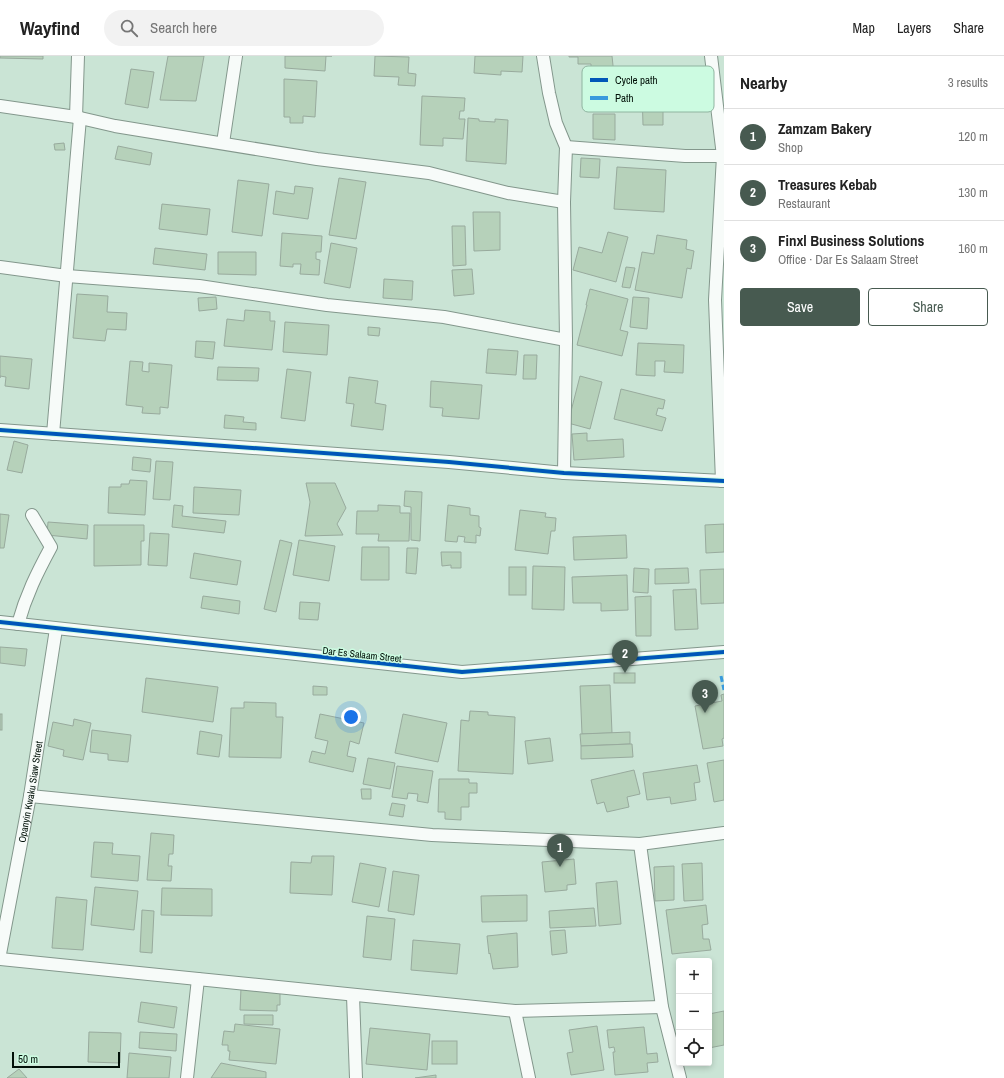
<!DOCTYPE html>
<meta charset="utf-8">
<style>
:root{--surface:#fff;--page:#f2f2f2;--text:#222;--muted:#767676;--line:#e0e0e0;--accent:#475a50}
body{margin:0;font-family:"Archivo Narrow",sans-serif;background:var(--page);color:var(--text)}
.controls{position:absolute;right:12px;bottom:12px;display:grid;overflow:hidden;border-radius:4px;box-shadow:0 2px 6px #0003}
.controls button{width:36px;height:36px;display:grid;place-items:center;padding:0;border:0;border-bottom:1px solid var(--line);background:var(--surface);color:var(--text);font:20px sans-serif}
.scale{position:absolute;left:12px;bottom:10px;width:108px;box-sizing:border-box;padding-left:4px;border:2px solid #011008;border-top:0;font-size:11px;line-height:14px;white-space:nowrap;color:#011008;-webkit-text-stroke:3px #ccfbe1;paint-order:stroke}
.you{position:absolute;left:351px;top:661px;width:14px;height:14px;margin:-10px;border:3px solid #fff;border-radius:50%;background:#1a73e8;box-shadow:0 0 0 6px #1a73e833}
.badge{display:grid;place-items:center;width:26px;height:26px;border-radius:50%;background:var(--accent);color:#fff;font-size:13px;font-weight:700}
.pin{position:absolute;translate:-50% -33px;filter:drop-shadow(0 1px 2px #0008)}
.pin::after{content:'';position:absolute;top:21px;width:14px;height:12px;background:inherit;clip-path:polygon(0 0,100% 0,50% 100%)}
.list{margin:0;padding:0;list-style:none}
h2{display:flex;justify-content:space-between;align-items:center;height:52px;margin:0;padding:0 16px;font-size:17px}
h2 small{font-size:13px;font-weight:400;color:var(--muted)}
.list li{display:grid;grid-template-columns:26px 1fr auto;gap:12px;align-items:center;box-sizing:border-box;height:56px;padding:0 16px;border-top:1px solid var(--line)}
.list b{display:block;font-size:15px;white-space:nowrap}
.list p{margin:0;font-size:13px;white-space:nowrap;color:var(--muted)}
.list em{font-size:13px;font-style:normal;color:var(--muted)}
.actions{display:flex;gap:8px;padding:12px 16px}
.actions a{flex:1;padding:9px 0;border:1px solid var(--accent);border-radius:4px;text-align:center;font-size:14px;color:var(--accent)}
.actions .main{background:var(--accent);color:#fff}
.icon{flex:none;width:22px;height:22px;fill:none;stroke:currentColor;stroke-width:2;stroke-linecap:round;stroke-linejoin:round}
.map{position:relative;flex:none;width:724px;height:1022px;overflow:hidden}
header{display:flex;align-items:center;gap:24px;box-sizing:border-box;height:56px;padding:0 20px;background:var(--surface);border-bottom:1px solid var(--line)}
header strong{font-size:19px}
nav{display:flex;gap:22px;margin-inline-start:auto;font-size:14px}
.search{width:280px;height:36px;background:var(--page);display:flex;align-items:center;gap:10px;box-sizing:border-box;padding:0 14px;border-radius:22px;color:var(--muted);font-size:15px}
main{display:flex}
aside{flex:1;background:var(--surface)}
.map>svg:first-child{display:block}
.building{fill:#b6d1ba;stroke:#98aa9d}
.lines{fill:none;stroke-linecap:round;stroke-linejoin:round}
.minor-casing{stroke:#83978c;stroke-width:14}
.minor{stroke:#f7fbf9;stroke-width:12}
.quiet{stroke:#399add;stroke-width:3;stroke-dasharray:6 3;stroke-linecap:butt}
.cycleway-casing{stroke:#ccfbe1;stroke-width:6}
.cycleway{stroke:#0057b8;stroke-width:4}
.labels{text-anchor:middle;stroke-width:3;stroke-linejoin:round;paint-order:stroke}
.street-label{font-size:10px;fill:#011008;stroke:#ccfbe1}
.key{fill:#ccfbe1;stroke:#8fb4a0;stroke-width:1}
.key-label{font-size:11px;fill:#011008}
</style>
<header>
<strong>Wayfind</strong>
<div class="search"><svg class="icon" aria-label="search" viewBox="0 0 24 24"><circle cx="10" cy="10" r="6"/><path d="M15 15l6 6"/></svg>Search here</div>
<nav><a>Map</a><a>Layers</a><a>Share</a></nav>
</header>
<main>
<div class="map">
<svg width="724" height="1022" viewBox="0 0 724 1022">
<rect width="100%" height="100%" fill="#cae4d5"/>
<g class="building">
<polygon points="0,0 43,0 43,3 0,2"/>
<polygon points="168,0 204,0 196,45 160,44"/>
<polygon points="285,0 332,0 326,0 325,15 285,12"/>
<polygon points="375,0 409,1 408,17 416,18 415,30 398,29 399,21 374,20"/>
<polygon points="475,0 523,0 522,16 501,15 501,19 474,17"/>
<polygon points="569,0 612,0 614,19 591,20 591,8 578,8 578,1 569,1"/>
<polygon points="131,13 154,16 148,52 125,48"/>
<polygon points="284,23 317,25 315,61 303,60 303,67 290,67 290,61 284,61"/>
<polygon points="642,35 663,35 663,69 643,69"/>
<polygon points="422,40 465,42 464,55 460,55 459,63 465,63 463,83 443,82 443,90 420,89"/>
<polygon points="593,58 615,58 615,84 593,83"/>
<polygon points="468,62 479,63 479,65 495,66 495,63 508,64 506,108 466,105"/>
<polygon points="64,87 65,94 55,94 54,88"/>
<polygon points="118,90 152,97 150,109 115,103"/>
<polygon points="581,102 600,103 599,122 580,121"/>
<polygon points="617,111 666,114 664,156 614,153"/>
<polygon points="339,122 366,126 356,183 329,179"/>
<polygon points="238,124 269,128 262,180 232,176"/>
<polygon points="295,130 313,132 308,163 273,158 276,135 294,138"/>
<polygon points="162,148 210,153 207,179 159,173"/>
<polygon points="473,156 500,156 500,194 474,195"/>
<polygon points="452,170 465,170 466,209 453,210"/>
<polygon points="608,176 628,181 616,226 573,214 579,191 602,197"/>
<polygon points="282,177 322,180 321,196 316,196 316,203 320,204 319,219 300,218 301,208 293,208 293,211 280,210"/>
<polygon points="657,179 687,184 686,193 694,195 691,213 687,212 682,242 635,234 642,196 654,198"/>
<polygon points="331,187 357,192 350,232 324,227"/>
<polygon points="155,192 207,198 205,214 153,208"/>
<polygon points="218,196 256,196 256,219 218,218"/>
<polygon points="626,211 635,212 630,232 622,231"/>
<polygon points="472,213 474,238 454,240 452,214"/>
<polygon points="384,223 413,225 412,244 383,242"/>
<polygon points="590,233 628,243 620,274 628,276 622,300 577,289 587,249 586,249"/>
<polygon points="77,238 108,240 107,256 127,257 126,274 107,273 105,285 73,282"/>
<polygon points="216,241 217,253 199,255 198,242"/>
<polygon points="633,241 649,242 647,273 630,271"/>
<polygon points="245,254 270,256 270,265 275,265 272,294 224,290 227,263 244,265"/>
<polygon points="285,266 329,269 327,299 283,296"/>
<polygon points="368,271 380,272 379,280 368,279"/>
<polygon points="196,285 215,286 213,303 195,301"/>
<polygon points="638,287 684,289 683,317 664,316 665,305 655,305 655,320 636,319"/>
<polygon points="488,293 518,295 516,319 486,317"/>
<polygon points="524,299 537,299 536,323 523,323"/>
<polygon points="0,300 32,303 29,333 5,330 6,321 0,320 0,322"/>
<polygon points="130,305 143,306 142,315 149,316 149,307 172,309 168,352 160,351 160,358 142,357 143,351 126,349"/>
<polygon points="218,311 259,312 258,325 217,324"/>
<polygon points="287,313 311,316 305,365 281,362"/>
<polygon points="580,320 602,326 590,373 568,367"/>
<polygon points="349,321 378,325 375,347 386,349 383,374 351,370 354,348 346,347"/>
<polygon points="431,325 482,329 479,363 442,360 443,352 430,351"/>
<polygon points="621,333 665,344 663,353 658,352 656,359 666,362 662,375 614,363"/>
<polygon points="225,359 244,361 243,366 256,367 256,374 224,372"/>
<polygon points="587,377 587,385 623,383 624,401 574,404 572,378"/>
<polygon points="14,385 28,389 22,417 7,414"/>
<polygon points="133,401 151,403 150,416 132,414"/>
<polygon points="156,405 173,406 170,444 153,443"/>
<polygon points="130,424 147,425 145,459 108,457 109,431 121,431 121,428 129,428"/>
<polygon points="306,427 335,427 346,452 337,468 343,479 305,480 310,446"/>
<polygon points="194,431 241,434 239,459 193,457"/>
<polygon points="405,435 422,436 420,485 411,484 411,451 404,450"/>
<polygon points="174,449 183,450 182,460 226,465 224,477 172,471"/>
<polygon points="378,449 400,450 400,457 410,457 409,485 378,485 379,478 356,478 357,455 378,455"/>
<polygon points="448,449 470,452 470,459 479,460 479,471 481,472 480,480 476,479 476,487 464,486 465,481 458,480 457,486 445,485"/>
<polygon points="520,454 546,457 545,461 556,462 555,475 551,475 548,498 515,494"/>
<polygon points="0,458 9,459 4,492 0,492"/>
<polygon points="48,466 88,469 87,483 47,479"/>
<polygon points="724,468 724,496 706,497 705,469"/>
<polygon points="94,469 144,469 144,485 141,485 141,509 94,510"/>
<polygon points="150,477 169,478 167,510 148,509"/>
<polygon points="626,479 627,502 574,504 573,481"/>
<polygon points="280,484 292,487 276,556 264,553"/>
<polygon points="299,484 335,490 329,525 293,519"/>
<polygon points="362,491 389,491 389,524 361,524"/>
<polygon points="407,492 418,492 416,518 406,517"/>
<polygon points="441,496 461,496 461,512 451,512 451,509 442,510"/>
<polygon points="194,497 241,505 237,529 190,522"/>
<polygon points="533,510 565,511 564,554 532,553"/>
<rect x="509" y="511" width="17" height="28"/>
<polygon points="634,512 649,513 648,537 633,536"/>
<polygon points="688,512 689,527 655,528 655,513"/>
<polygon points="724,513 724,547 701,548 700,514"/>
<polygon points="627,519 628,554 601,555 601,547 573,547 572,521"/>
<polygon points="696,533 698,573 675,574 673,534"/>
<polygon points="203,540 240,545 239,558 201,552"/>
<polygon points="651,540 651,580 636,580 635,541"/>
<polygon points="300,546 320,547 318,564 299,563"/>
<polygon points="0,591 27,593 25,610 0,607"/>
<rect x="614" y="617" width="21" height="10"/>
<polygon points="146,622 218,631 213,666 142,656"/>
<polygon points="610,629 612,677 582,678 580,630"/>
<polygon points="313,630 327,631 327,639 313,639"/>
<polygon points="724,638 724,682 722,683 723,690 703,693 695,650 722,645 721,639"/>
<polygon points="244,646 276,647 276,661 283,661 281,702 229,701 231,652 244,652"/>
<polygon points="470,655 488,656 488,659 515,661 513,718 458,715 461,664 469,665"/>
<rect x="0" y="658" width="2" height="16"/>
<polygon points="320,658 364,667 359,688 350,685 347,700 356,702 353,716 309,706 312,695 325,698 328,685 315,682"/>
<polygon points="403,658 447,667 438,706 395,697"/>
<polygon points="74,663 91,667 83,704 63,700 64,694 48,690 53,666 73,670"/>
<polygon points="92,674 131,679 128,706 108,704 108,698 90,696"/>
<polygon points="200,675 222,679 219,701 197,698"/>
<polygon points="630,676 630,688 581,690 580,678"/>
<polygon points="550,682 553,705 528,708 525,685"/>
<polygon points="630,688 632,688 633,701 581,703 581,690"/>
<polygon points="368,702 395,707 390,733 363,728"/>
<polygon points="724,704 724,744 714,746 707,707"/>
<polygon points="697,709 700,726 694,727 696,744 671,748 670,741 647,744 643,717"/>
<polygon points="397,710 433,715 428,747 417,745 418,738 408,737 407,743 392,741"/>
<polygon points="634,714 640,738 627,741 629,751 607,756 604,746 597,748 591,724"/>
<polygon points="439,723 469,723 469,727 477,727 477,737 469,737 469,751 461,751 461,764 445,763 445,756 438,756"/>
<polygon points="361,733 371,733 371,743 362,743"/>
<polygon points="392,747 405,749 403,761 389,759"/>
<polygon points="151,777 174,779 173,798 169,798 168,810 172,810 171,825 147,824"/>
<polygon points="94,786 113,787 112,798 140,800 138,825 91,821"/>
<polygon points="312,800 334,800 332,839 290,837 291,806 311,807"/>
<polygon points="574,803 576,828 567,829 567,834 545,836 542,806"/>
<polygon points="360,807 386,812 379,851 352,846"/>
<polygon points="702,807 703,844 684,845 682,808"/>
<polygon points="674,810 674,844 655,845 654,811"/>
<polygon points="393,815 419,819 414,859 388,855"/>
<polygon points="617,825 621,868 599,870 596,827"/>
<polygon points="95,831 138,835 134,874 91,869"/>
<polygon points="162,832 212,833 212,860 161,859"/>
<polygon points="527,839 527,865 482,866 481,840"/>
<polygon points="56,841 87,844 83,894 52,892"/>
<polygon points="706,849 708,868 702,869 703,883 709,883 711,894 672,898 666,854"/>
<polygon points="594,852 596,870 550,872 549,855"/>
<polygon points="142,854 154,855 152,897 140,896"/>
<polygon points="367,860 395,863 391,904 363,901"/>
<polygon points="565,874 567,897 552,899 550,875"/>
<polygon points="517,877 518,911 493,913 490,897 489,898 487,880"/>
<polygon points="413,884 460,888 457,918 411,914"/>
<polygon points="241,932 280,933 280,949 277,949 277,955 240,954"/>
<polygon points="141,946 177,951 174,972 138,966"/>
<polygon points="724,955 724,989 709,992 709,958"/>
<polygon points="244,959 273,959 273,969 244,968"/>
<polygon points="235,968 280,973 276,1008 229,1004 230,995 228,995 228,989 222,989 224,975 234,976"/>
<polygon points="597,970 604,1014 571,1019 567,997 573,996 569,974"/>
<polygon points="644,971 647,998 657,997 658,1006 647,1007 648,1016 615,1019 613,996 615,996 614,991 609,992 607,974"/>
<polygon points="370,972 430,978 427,1014 366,1008"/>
<polygon points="89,976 121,977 120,1007 88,1006"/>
<polygon points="140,976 177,978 176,995 139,992"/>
<rect x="432" y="985" width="25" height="23"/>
<polygon points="129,997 171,1001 169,1022 127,1022"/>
<polygon points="221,1007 266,1016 266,1022 211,1022"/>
<polygon points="19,1013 27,1022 7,1022"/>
<polygon points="436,1019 436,1022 415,1022"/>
</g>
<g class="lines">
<g class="minor-casing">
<g id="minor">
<polyline points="543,0 549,37 556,67 566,91 564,146 566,284 564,417"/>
<polyline points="711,0 723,100 715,244 722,425"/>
<polyline points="0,50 76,61 115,70 317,103 429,117 508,137 564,146"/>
<polyline points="76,61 78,0"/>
<polyline points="223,87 236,0"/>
<polyline points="566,91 685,100 724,100"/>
<polyline points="0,211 67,220 199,230 327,249 444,261 566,284"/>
<polyline points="0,374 449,406 564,417 724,425"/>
<polyline points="53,378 80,62"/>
<polyline points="0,566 462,616 724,596"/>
<path d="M18,568C26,539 37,517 51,491L32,459"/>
<polyline points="30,740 432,779 640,788 724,777"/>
<polyline points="640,788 662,951 680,1022"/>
<path id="s1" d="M0,898L30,740L56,573"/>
<polyline points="0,903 515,955 662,951"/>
<polyline points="353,940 356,1022"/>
<polyline points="515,955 529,1022"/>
<polyline points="187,1022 198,923"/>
</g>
</g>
<use href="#minor" class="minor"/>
<polyline class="quiet" points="721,620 724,634"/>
<g class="cycleway-casing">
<g id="cycleway">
<polyline points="0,374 449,406 564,417 724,425"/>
<polyline points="0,566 462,616 724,596"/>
</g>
</g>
<use href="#cycleway" class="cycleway"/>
</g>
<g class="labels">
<g class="street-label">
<text transform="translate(362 598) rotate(6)" y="4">Dar Es Salaam Street</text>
<text dy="4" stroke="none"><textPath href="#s1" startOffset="165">Opanyin Kwaku Siaw Street</textPath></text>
</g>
</g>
<rect x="582" y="10" width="132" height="46" rx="6" class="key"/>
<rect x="590" y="22" width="18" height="4" fill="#0057b8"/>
<rect x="590" y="40" width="18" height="4" fill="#399add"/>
<g class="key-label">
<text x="615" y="28">Cycle path</text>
<text x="615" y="46">Path</text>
</g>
</svg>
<div class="controls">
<button>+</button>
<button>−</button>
<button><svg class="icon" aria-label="locate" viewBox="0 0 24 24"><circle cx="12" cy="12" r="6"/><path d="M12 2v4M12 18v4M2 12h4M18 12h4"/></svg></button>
</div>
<div class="scale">50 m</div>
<div class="you"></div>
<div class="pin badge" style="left:560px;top:811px">1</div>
<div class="pin badge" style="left:625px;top:617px">2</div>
<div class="pin badge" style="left:705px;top:657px">3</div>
</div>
<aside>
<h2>Nearby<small>3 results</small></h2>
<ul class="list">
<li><span class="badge">1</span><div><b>Zamzam Bakery</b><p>Shop</p></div><em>120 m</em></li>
<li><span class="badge">2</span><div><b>Treasures Kebab</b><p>Restaurant</p></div><em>130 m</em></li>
<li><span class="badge">3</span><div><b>Finxl Business Solutions</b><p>Office · Dar Es Salaam Street</p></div><em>160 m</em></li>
</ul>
<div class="actions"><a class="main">Save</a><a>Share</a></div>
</aside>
</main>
